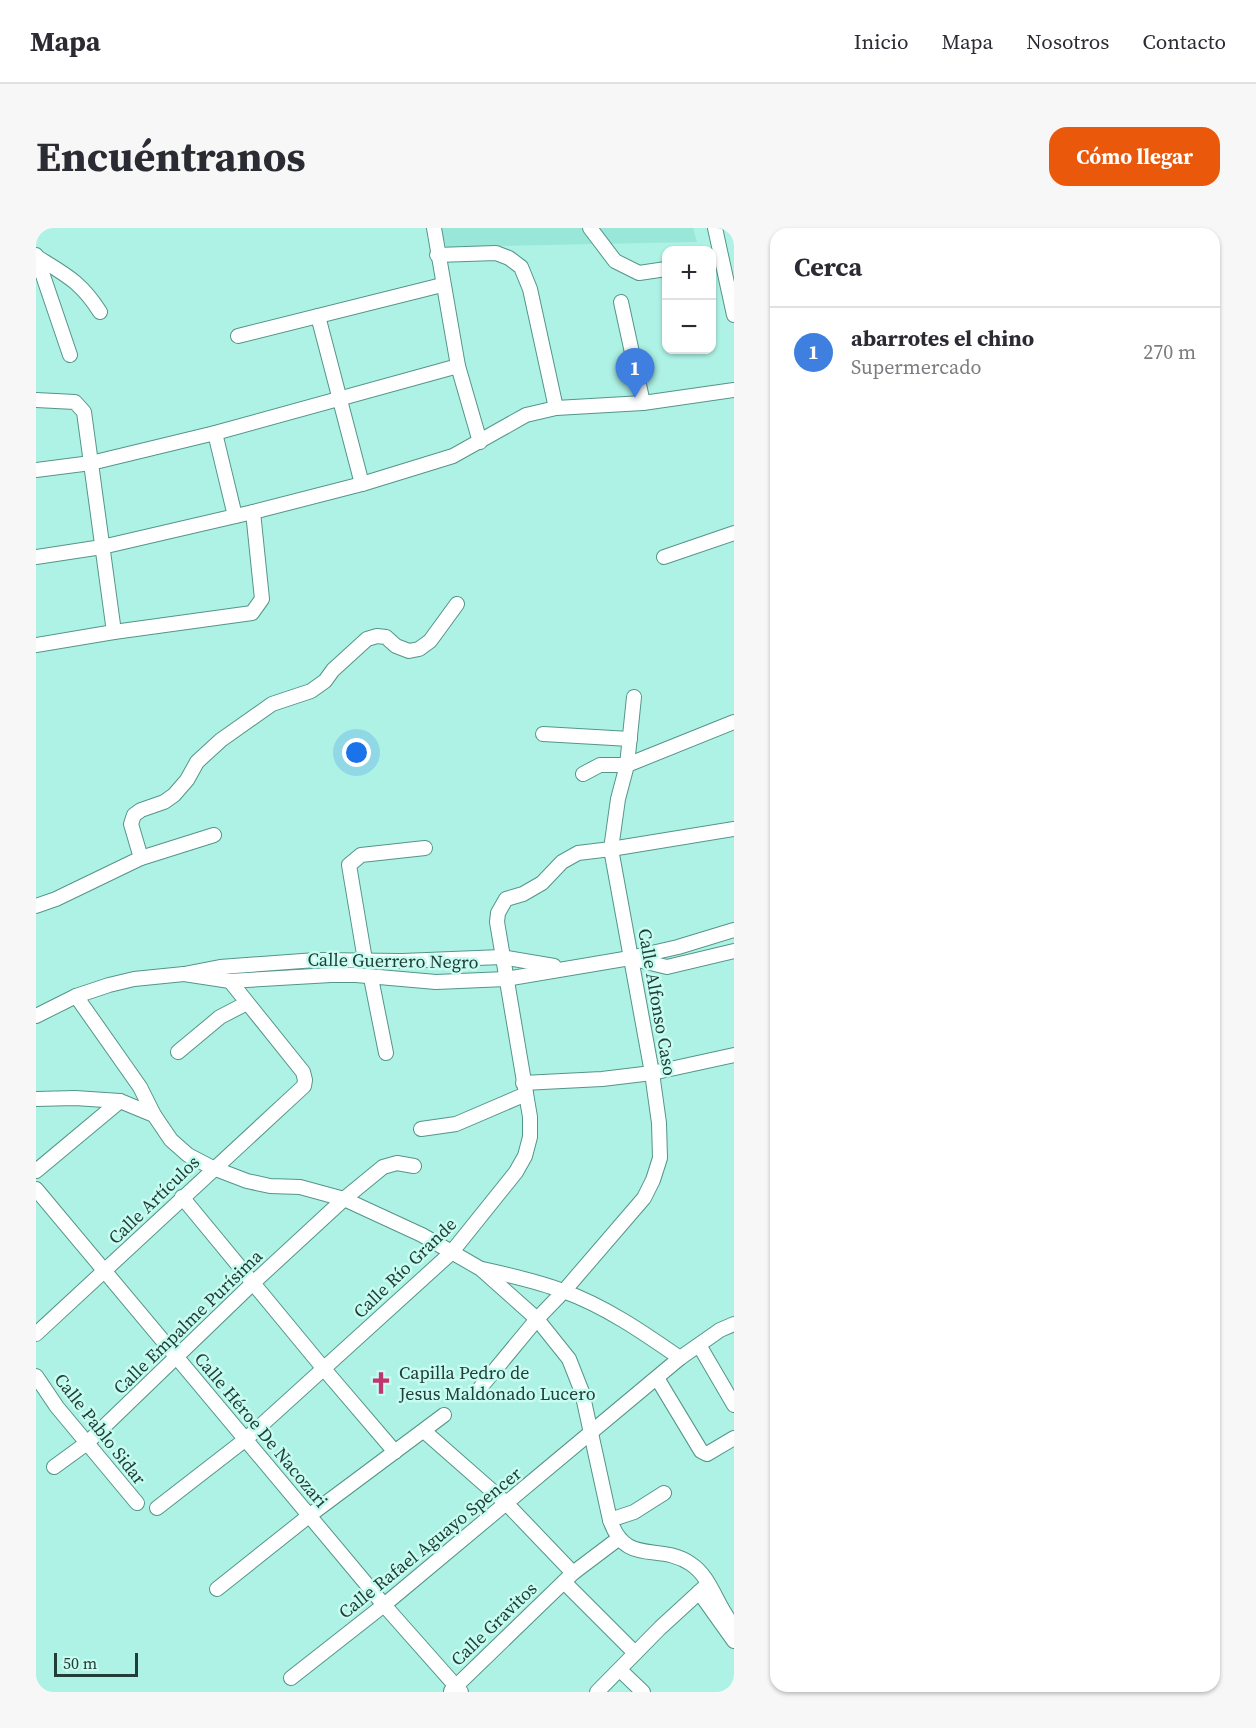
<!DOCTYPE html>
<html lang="es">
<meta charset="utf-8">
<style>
:root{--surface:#fff;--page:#f7f7f7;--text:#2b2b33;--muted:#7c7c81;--line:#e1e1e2;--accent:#ea580c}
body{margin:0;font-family:"Source Serif 4",serif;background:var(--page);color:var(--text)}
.controls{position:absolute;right:18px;top:18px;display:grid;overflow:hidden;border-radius:12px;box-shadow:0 2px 4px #0004}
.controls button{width:54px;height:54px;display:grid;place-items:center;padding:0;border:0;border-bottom:2px solid var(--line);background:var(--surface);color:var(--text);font:30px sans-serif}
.scale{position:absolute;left:18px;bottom:15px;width:84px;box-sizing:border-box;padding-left:6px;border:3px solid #213d37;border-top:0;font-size:16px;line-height:21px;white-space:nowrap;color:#213d37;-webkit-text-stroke:4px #c7fcf1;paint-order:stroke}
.you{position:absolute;left:321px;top:525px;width:21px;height:21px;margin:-15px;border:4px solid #fff;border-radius:50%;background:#1a73e8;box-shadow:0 0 0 9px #1a73e833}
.badge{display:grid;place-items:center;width:39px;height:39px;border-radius:50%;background:var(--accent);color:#fff;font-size:20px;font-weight:700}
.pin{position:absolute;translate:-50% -50px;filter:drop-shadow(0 2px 3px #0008)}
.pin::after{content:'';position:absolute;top:32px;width:21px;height:18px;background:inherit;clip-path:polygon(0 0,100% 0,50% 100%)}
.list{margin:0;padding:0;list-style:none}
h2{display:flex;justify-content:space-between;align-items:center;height:78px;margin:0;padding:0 24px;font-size:26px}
h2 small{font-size:20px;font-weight:400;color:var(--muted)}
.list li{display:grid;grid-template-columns:39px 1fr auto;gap:18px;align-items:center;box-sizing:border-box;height:90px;padding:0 24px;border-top:2px solid var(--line)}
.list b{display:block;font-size:22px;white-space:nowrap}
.list p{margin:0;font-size:20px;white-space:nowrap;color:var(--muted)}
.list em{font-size:20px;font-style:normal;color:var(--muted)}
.map{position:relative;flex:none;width:698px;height:1464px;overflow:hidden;border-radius:18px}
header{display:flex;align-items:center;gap:36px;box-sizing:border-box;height:84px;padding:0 30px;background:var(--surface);border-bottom:2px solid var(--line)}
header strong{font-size:28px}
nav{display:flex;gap:33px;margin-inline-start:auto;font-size:21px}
.intro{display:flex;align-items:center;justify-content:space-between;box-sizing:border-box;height:144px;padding:0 36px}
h1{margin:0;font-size:42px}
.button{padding:15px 27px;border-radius:18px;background:var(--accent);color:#fff;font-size:21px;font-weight:700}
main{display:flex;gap:36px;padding:0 36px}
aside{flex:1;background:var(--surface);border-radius:18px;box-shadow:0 2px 4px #0004}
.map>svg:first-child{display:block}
.built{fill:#99e7d8}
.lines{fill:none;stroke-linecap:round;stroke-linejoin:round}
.minor-casing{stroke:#549589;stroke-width:16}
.minor{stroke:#fff;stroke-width:14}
.labels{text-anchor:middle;stroke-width:5;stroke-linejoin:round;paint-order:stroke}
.street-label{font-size:18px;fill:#213d37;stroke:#c7fcf1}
.poi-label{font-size:18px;fill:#213d37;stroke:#c7fcf1;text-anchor:start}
</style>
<header>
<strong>Mapa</strong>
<nav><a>Inicio</a><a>Mapa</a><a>Nosotros</a><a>Contacto</a></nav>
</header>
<div class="intro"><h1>Encuéntranos</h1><a class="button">Cómo llegar</a></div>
<main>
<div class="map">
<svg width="698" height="1464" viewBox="0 0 698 1464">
<rect width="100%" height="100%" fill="#aef2e5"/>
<polygon class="built" points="405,0 657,0 661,14 410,19"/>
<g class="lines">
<g class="minor-casing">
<g id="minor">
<polyline points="398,0 422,138 444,214"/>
<polyline points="554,0 579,33 603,45 630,41"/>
<polyline points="679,0 698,87"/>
<polyline points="0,27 34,127"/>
<polyline points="401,27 460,25 473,30 485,39 494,61 520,180"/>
<path d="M1,29C30,47 45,54 64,84"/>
<polyline points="585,74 607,175"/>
<polyline points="282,88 326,256"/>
<polyline points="202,108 406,57"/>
<polyline points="0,172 39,174 48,184 78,404"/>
<polyline points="179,205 199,288"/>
<polyline points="0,242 55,235 179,205 422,138"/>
<polyline points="0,329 66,319 217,284 326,256 417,228 490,187 520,180 607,175 698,162"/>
<polyline points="628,329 698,305"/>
<polyline points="0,417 78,404 216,385 226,371 217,284"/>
<polyline points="507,506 594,511"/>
<polyline points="547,546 564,537 591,537 598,469"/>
<polyline points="105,630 95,596 98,587 105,582 128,574 138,567 151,552 161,534 185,512 236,476 275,463 289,453 297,442 331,411 341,408 350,409 360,418 373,423 383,421 394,413 421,376"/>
<polyline points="0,678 20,671 105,630 178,607"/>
<polyline points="598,731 631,739 698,723"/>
<polyline points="329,732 313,637 325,627 389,620"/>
<polyline points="148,746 194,753 295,747 320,747 400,754 470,751 594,730 642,719 698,702"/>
<polyline points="335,750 350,825"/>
<polyline points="40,768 104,859 118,887"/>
<polyline points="0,788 40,768 73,757 98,751 148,746 184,739 280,732 366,733 466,729 518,738"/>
<polyline points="142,824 184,789 211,775"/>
<polyline points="487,855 566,851 616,845 698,827"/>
<path d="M0,871L39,870L84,873L118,887L135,912L152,927L177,940L211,953L234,958L264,959L308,971L386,1007L445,1041L501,1091L533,1131L546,1164L574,1292C590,1339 623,1314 655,1336C676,1350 681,1380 698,1398"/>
<polyline points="385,901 420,896 490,866"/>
<polyline points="0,943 84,873"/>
<polyline points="0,961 348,1377 425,1464"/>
<polyline points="146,969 288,1141 359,1224"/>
<path d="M446,1041C473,1047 501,1053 527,1063C569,1078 608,1105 644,1130"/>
<polyline points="0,1106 268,858 269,852 267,844 194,753"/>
<polyline points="663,1117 698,1177"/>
<polyline points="0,1148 21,1179 101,1275"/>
<polyline points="621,1150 665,1223 671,1226 698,1210"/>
<polyline points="444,1160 501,1091 528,1063 608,970 617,952 624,930 623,895 616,845 575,621 582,571 591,537 698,494"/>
<polyline points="388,1203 471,1276 537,1345"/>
<polyline points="18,1239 51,1215 217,1055 308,971 347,939 361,935 378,938"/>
<polyline points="121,1280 210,1211 415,1025 480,944 489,928 494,909 494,889 461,694 462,685 470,671 487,666 506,655 526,634 542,625 575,621 698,601"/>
<polyline points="574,1292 598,1284 628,1265"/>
<polyline points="528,1354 599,1425"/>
<polyline points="181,1361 274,1287 408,1187"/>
<polyline points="663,1364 698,1413"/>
<polyline points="584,1442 607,1464"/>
<polyline points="255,1450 348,1377 644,1130 684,1102 698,1096"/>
<polyline points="415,1463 537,1345 582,1311"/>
<polyline points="561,1464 624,1400 672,1356"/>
</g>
</g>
<use href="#minor" class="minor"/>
</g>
<defs>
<g id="church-bare" transform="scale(1.8)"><path d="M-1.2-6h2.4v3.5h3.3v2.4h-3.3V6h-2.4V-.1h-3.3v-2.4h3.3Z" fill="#c0356c" stroke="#c7fcf1" stroke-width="2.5" paint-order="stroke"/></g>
</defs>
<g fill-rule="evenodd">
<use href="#church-bare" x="345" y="1155"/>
</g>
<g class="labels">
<g class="street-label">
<text transform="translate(357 733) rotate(1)" y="6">Calle Guerrero Negro</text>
<text transform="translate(621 774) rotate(80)" y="6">Calle Alfonso Caso</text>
<text transform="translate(118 972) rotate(-44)" y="6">Calle Artículos</text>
<text transform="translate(369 1040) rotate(-44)" y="6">Calle Río Grande</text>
<text transform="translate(152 1094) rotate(-44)" y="6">Calle Empalme Purísima</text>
<text transform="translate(64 1201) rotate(52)" y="6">Calle Pablo Sidar</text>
<text transform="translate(225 1202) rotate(50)" y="6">Calle Héroe De Nacozari</text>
<text transform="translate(394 1315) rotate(-39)" y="6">Calle Rafael Aguayo Spencer</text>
<text transform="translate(458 1396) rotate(-44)" y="6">Calle Gravitos</text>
</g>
<g class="poi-label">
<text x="363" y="1151">Capilla Pedro de<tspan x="363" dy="21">Jesus Maldonado Lucero</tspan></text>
</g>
</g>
</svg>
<div class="controls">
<button>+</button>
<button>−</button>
</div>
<div class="scale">50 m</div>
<div class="you"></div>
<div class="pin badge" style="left:599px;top:170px;background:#3f7fe0">1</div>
</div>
<aside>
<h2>Cerca<small></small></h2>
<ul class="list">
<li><span class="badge" style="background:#3f7fe0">1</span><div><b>abarrotes el chino</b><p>Supermercado</p></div><em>270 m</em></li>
</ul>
</aside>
</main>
